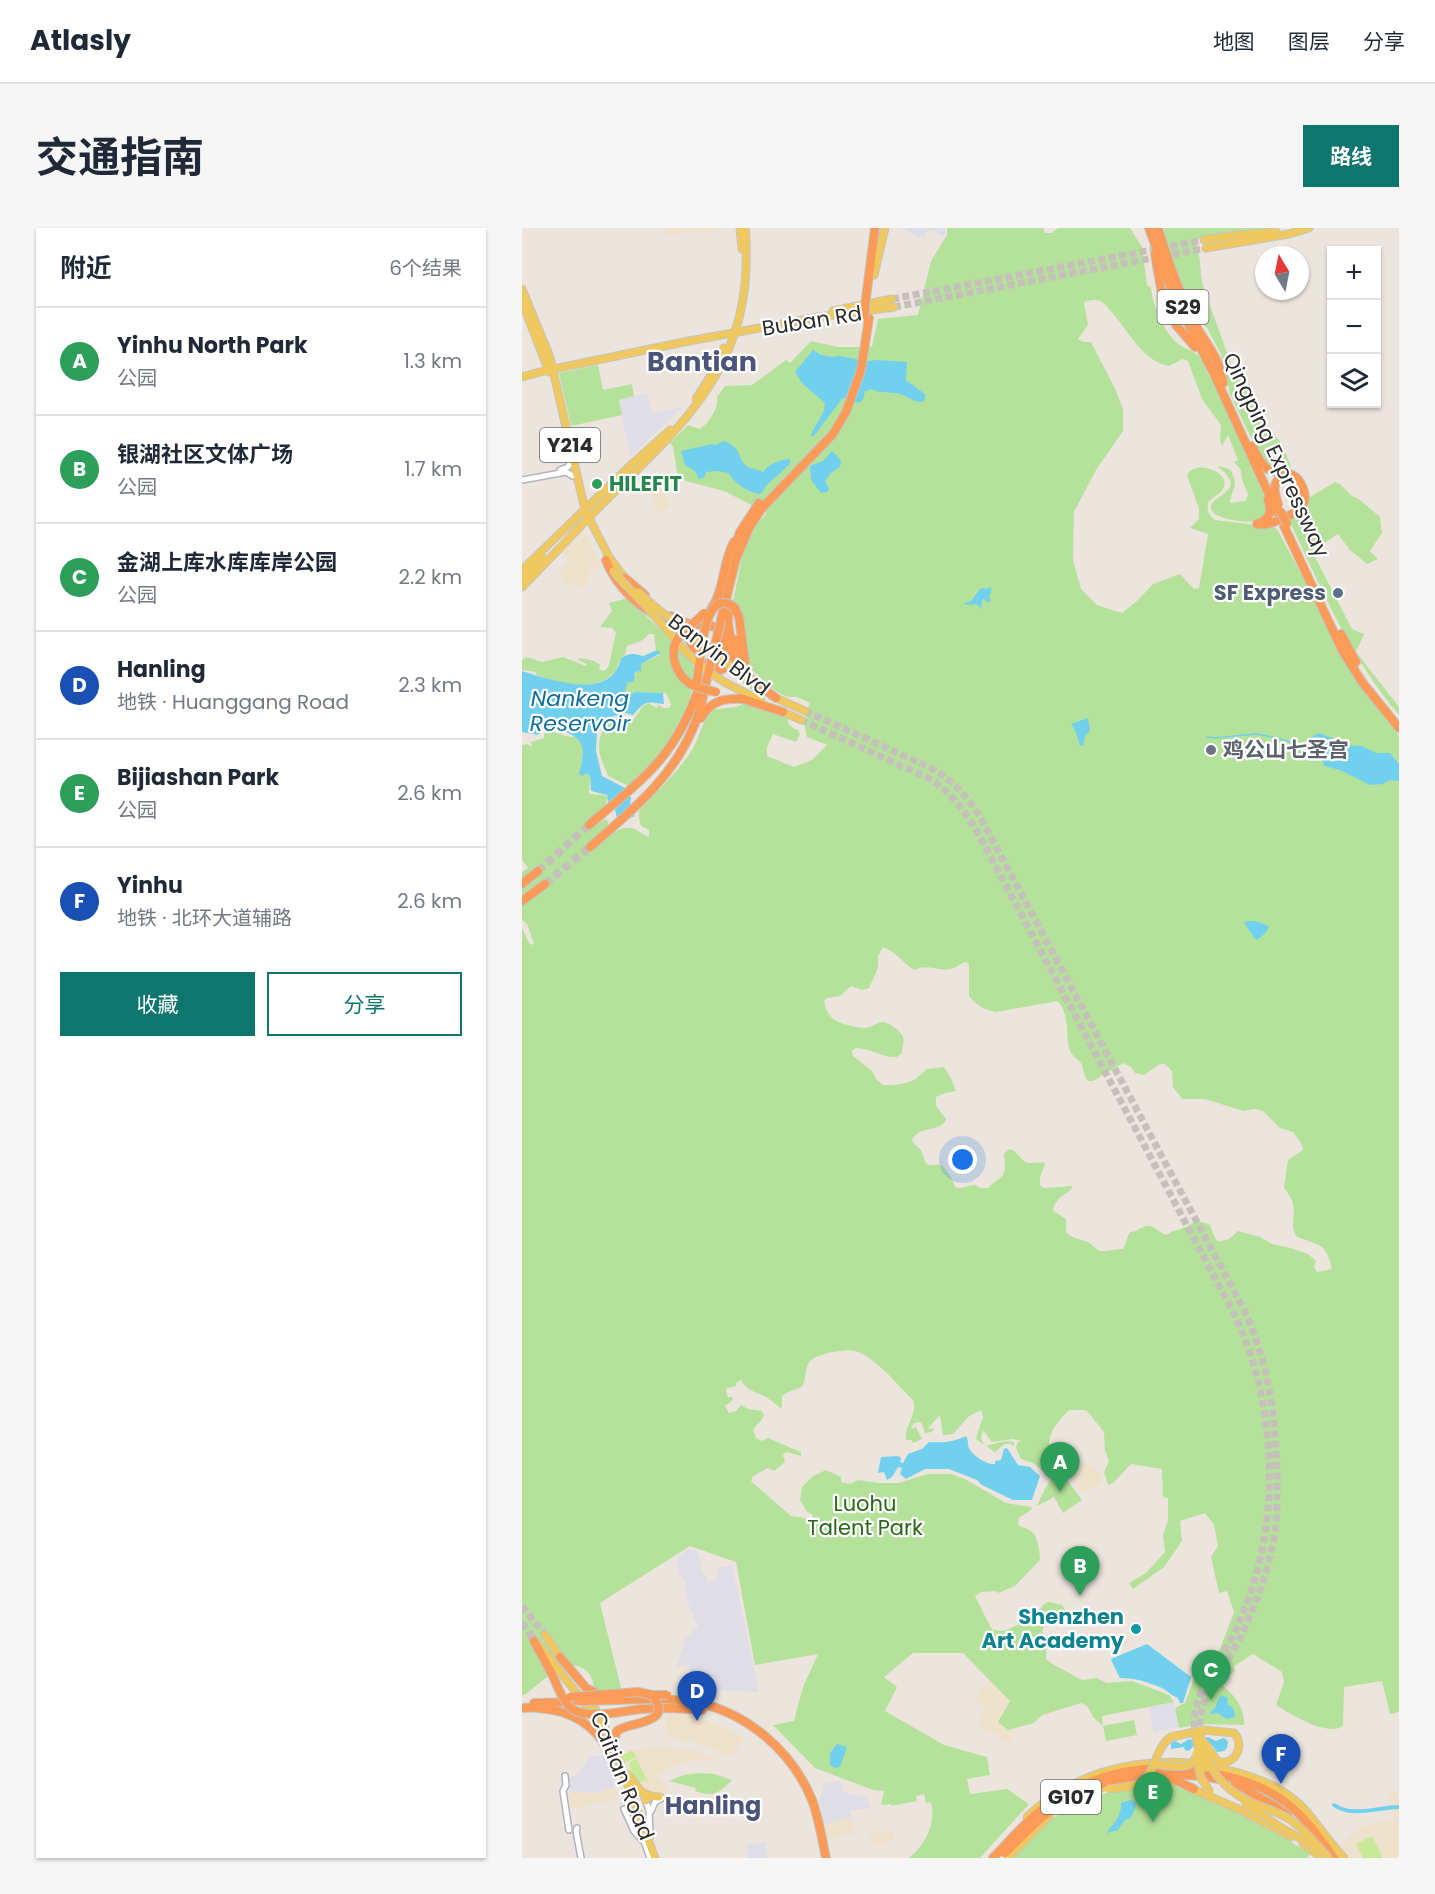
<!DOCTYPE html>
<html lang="zh">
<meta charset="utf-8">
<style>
:root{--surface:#fff;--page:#f6f6f7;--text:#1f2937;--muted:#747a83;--line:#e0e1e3;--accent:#0f766e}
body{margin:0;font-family:Poppins,"Noto Sans SC",sans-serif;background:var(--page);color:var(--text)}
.controls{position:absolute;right:18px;top:18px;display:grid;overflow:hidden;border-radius:0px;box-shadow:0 2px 4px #0004}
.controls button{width:54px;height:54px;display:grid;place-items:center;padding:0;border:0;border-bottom:2px solid var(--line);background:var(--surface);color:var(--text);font:30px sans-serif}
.compass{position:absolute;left:733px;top:18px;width:54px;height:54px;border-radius:50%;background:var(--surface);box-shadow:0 2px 4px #0004;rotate:350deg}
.you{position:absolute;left:441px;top:932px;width:21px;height:21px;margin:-15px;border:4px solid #fff;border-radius:50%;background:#1a73e8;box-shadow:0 0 0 9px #1a73e833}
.badge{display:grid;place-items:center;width:39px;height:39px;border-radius:50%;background:var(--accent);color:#fff;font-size:20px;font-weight:700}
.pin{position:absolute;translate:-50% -50px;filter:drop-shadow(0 2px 3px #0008)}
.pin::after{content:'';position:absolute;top:32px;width:21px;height:18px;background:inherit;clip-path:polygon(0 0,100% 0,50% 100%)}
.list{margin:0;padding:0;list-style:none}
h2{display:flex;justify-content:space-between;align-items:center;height:78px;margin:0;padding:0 24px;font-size:26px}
h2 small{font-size:20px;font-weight:400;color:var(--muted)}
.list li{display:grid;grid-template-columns:39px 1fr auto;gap:18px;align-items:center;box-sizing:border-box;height:108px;padding:0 24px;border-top:2px solid var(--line)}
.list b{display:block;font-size:22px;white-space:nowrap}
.list p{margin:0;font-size:20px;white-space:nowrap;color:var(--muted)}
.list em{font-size:20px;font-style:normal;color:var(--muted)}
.actions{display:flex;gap:12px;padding:18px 24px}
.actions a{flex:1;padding:14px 0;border:2px solid var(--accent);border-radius:0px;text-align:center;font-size:21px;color:var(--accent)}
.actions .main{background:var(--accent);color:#fff}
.icon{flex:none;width:33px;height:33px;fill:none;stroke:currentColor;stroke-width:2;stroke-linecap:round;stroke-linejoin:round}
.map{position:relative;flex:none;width:877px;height:1630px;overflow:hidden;border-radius:0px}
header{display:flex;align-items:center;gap:36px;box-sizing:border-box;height:84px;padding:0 30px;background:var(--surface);border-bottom:2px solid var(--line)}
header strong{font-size:28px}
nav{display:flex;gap:33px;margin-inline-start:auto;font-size:21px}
.intro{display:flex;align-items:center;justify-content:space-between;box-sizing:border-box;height:144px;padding:0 36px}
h1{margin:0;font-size:42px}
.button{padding:15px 27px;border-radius:0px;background:var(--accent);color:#fff;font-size:21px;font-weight:700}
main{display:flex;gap:36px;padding:0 36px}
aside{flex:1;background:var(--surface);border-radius:0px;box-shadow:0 2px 4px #0004}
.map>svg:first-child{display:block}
.industrial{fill:#dfdde5}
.education{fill:#eee2cc}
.green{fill:#b5e29a;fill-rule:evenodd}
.pitch{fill:#c8e996}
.water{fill:#71d0ed}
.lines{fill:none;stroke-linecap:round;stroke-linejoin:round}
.stream{stroke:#71d0ed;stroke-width:1.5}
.river{stroke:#71d0ed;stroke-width:4}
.primary-tunnel{stroke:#c5c0b9;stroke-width:7;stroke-dasharray:7 3.5;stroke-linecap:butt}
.highway-tunnel{stroke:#c5c0b9;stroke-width:8;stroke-dasharray:8 4;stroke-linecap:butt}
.secondary-casing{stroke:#b1b4be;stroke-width:8}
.primary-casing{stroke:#c4c4c4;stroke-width:9}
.highway-casing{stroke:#c4c4c4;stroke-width:10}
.secondary{stroke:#fff;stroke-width:5}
.primary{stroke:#efc95f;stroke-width:7}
.highway{stroke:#fc9a58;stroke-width:8}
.primary-bridge-casing{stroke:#c4c4c4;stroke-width:9;stroke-linecap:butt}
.highway-bridge-casing{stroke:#c4c4c4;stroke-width:10;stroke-linecap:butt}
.primary-bridge{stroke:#efc95f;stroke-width:7}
.highway-bridge{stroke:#fc9a58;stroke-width:8}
.leisure-dot{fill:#2e9e5b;stroke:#fff;stroke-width:2}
.service-dot{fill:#5c6f8a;stroke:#fff;stroke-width:2}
.worship-dot{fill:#6b7280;stroke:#fff;stroke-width:2}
.culture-dot{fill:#0f9aa8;stroke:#fff;stroke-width:2}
.labels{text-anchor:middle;stroke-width:4.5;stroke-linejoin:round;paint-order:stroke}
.shield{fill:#fff;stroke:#6b6b6b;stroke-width:1.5}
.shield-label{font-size:20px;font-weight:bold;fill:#2b2b2b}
.street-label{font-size:21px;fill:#2b2b2b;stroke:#fff}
.leisure-label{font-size:21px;font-weight:bold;fill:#27864d;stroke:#fff;text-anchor:start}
.service-label{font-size:21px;font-weight:bold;fill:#4e5e75;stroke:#fff;text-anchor:end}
.worship-label{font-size:21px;font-weight:bold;fill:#5b616d;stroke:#fff;text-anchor:start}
.park-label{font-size:21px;fill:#2d671b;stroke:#fff}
.culture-label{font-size:21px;font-weight:bold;fill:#0d838f;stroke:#fff;text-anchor:end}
.water-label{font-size:22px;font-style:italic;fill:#0f6f9a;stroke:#fff}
.quarter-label{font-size:24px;font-weight:bold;fill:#4b557b;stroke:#fff}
.district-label{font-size:27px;font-weight:bold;fill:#4b557b;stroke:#fff}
</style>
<header>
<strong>Atlasly</strong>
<nav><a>地图</a><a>图层</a><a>分享</a></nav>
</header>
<div class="intro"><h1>交通指南</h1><a class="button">路线</a></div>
<main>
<aside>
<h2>附近<small>6个结果</small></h2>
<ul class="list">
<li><span class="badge" style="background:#2e9e5b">A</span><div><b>Yinhu North Park</b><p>公园</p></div><em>1.3 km</em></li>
<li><span class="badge" style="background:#2e9e5b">B</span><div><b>银湖社区文体广场</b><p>公园</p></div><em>1.7 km</em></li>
<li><span class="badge" style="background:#2e9e5b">C</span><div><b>金湖上库水库库岸公园</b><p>公园</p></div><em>2.2 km</em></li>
<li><span class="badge" style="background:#1a4fb4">D</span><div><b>Hanling</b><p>地铁 · Huanggang Road</p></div><em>2.3 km</em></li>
<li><span class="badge" style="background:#2e9e5b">E</span><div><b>Bijiashan Park</b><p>公园</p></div><em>2.6 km</em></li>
<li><span class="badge" style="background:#1a4fb4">F</span><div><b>Yinhu</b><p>地铁 · 北环大道辅路</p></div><em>2.6 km</em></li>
</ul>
<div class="actions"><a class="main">收藏</a><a>分享</a></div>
</aside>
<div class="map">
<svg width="877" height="1630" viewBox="0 0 877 1630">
<rect width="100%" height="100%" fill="#ece5dd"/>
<g class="industrial">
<polygon points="378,0 423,0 423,6 422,8 416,6 414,2 404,4 402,9 395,10 388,4"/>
<polygon points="125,165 130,185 161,179 109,228 96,172"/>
<polygon points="167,1321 174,1322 179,1334 178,1338 187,1354 194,1351 195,1340 210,1337 237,1464 177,1461 175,1454 169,1450 167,1437 155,1438 163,1412 176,1398 165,1373 163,1353 158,1348 156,1338 156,1330"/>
<polygon points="652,1474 656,1499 632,1504 627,1479"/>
<polygon points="69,1528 83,1528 93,1558 74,1565 48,1564 45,1549 53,1548 56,1545"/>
<polygon points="318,1553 321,1564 343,1569 349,1579 328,1583 329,1590 302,1596 297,1573 302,1559 301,1556"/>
<polygon points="243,1614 246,1630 227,1630 224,1617"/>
</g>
<g class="education">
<polygon points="143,0 212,0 145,7"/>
<polygon points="127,255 144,264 148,280 134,284"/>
<polygon points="59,304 63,305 80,339 69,342 64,360 40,354 38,343 47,333 39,324"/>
<polygon points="551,1228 577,1243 581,1255 561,1266 552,1252 541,1246 546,1230"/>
<polygon points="468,1453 488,1473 477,1494 486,1502 491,1501 489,1514 477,1512 476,1508 472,1504 459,1502 457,1500 456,1497 464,1479 453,1471 458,1462"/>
<polygon points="147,1485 164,1487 187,1493 209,1502 222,1510 209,1529 178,1515 146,1510 143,1506 144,1488"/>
<polygon points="129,1519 144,1519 170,1522 197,1531 171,1532 146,1541 135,1548 146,1557 145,1566 129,1566 120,1562 109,1549 97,1527 108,1522"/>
<polygon points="93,1558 96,1571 50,1581 47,1568 48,1564 74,1565"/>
<polygon points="877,1564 877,1630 826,1630 816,1619 840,1598 872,1592 866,1566"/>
<polygon points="329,1590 332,1606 305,1611 302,1596"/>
<polygon points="371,1602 373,1612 349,1617 347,1606"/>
</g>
<g class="green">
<path d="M425,0H521L523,5H530L536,0H608L620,19L625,57L629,60C631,77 641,102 654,114C661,121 672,122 678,129C683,137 685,147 691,154L744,272L745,286C741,288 736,292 733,293C724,295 686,291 689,278C691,267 727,262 696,239L698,238L709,242C717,262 710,257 708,275L724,273L726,266L720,252L719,242L712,234L716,232L706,207L700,218L698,212L699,197L680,171L666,133L661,131L647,138C621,133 609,107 593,88C589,84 585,77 580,74C574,71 568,72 562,74L566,97L556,111L561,114H569L593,161L601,181V203L574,242L552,284L551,332L559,361L575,377L600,385L616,372L631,356L658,346L672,361L677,360L686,306L668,300L677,291V281L665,247C674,230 711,245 701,261C698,266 691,269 686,274C685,282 686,287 693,292L751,299L755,301L838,456L877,508V1484L868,1486L860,1453L822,1459L821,1498C818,1499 815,1501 812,1501C795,1502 768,1486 754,1477L762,1454L760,1444L731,1426L712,1438L713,1443L701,1452L690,1442L712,1384L705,1363L697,1365L689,1329L696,1318L692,1297L683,1285L658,1293L660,1313L642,1339L611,1361L607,1355L624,1345L643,1324L641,1307L646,1292V1270L641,1269L640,1241L609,1236L592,1254L586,1257L582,1244L587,1233L583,1223L582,1204L564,1182H547C524,1205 525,1213 529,1245L522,1244L511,1235L499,1231L494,1220L495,1215L499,1213L491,1211L470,1214L461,1202L459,1211L463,1218L484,1213L492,1214V1218C483,1212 479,1220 473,1224L455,1212L454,1210L461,1189L459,1182L446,1189L431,1206L421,1207L418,1187L406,1200L408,1201L412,1200L410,1204L403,1205L400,1196L398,1194L392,1195L389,1201L394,1199L400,1211L391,1215L389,1212H384C382,1198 396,1186 391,1172C375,1157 355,1130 333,1123C327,1121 317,1123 310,1124C302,1126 294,1128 288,1133C282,1140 285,1151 280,1159L264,1165L260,1168V1181C255,1178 253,1175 248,1172C237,1163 227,1166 219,1152L214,1155V1158L205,1160L204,1163L206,1169H210L211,1172L203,1178L207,1185L214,1183L219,1177L226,1181L240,1183L242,1187C239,1194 235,1196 231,1202L234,1210L240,1213L246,1210L279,1224V1228L264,1224L261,1227L263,1234L252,1243L246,1240L231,1248L229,1253L269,1288L283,1290L286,1292L287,1296L294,1301L290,1286L285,1284L278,1272L280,1259L291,1248L304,1242L319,1249V1254L328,1256L336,1252L356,1255H377L405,1246H429L443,1251L484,1275L509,1279L510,1281L497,1290L496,1297C500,1300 506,1300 510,1304C516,1309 518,1325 518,1332L493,1358L476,1365L474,1363L460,1364L453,1368L470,1402L482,1403L513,1389L522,1376L526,1374L540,1377L549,1391C541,1395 532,1392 523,1396L520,1404L524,1412V1431L532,1437L560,1452L574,1450L585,1455L610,1453L647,1467L652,1474L580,1488L581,1498L612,1492L615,1507L584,1513L581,1498L571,1489L565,1478L559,1475L520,1487L512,1495L486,1502L476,1494L488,1473L441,1425H391L362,1449L375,1459L363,1483L422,1517L465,1529L468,1547L445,1551L448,1566L485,1561L507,1576L458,1630H387C404,1616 414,1596 409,1574L404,1575L402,1566L394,1568L395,1573L369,1578V1576L359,1577L362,1563L351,1562L293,1540L251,1497L272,1493L281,1459L296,1426L233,1437L214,1334L168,1318L78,1375L100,1464L74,1466C72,1460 71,1452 68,1447C49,1422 19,1455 3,1467H0V700L7,715L11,717L12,716L5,696L0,692V644L6,640L0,632V517L5,516L10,519L9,514L22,510V506L25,503C36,503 44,510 53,509C67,519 58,534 59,548L65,545L68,548L67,566L83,567L86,570L80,585L70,598L84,591L86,593V598L72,619C83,612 95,598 109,600C115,601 121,607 127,609V602L119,598L117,590V583C134,564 154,546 168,525C178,511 179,494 190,482L214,479L224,475L248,481L266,490V495L272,501L276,502L278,507L274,514L251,506L245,519V528L272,539L290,532L305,517L285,509C281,496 283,487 288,475L275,469H266L259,466L248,459L228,440L210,379L221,324L228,304L245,285L202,263L156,251L151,219L148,215L166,197L177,201C186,197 197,180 195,169L203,158L230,157L264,132L268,135L289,113L316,119H350L356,91L396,87L409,33L425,7ZM361,719L371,724L390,741L393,742C405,735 417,744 429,741C434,740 438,736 443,734L446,735L447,738V768C454,777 463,782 474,784L536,773C547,786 544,804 547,820C549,828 554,829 559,835C562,840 561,847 566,853H571L601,835L609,839L613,845L622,847L638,836H643L650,843L651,859L660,871H683L721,883L733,881L741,883L758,900L771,904L779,915L781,922L766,932L762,960C781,983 765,990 774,1008C796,1018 804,1013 810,1041L795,1044L792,1039L794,1033L786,1026L769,1020L750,1016L738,1009L716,1003L707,1011L696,1014L693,1010L688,997C676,990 670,996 659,1001C653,1003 649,1003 645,1007C639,1006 633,998 627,998C621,997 615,1004 608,1004C604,1010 605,1015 601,1021C594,1021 588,1023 582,1023C574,1024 571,1016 566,1014C557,1011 551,1011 544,1004V991L533,984L531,981C537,965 547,967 551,958L522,960L518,957V949L523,937L522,934C500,936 505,936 491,922L487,921L482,926C482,934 486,943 478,950C474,954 470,955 466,960H458C451,952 443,963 433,959C431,953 430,951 427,946C418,934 421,937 406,937C401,932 402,926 398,921C394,917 392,917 390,911C402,896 413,905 423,894L424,891L414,878V869L423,865L434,863L429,850L422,839L405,841C402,843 400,846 397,848C390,856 371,858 361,857L354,851L350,843L331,828L330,823L334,820C348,820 360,830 375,829L380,825C379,819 384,813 380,807C377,802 368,795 361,794C355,794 350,799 344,800C338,800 335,799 330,798C314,794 305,791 302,773L305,770L318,768L329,758L340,762L347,760L356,740V728Z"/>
<polygon points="642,0 761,0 700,6 673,12 677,26 680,55 709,136 743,198 758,213 769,238 765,242 754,240 744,235 735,222 708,166 699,126 685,100 671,88 647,29"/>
<polygon points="76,137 81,162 110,156 112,168 97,172 100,187 49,198 37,145"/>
<path d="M813,254L818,256L830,268L837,271L858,289L860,305L848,323L856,331L845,336L828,322L816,306L790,323L830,401L842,406L834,424L877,479V487C827,428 799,359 766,290L785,271Z"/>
<path d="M106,370L164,427L174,442L166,477L141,524L122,546L107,558L86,548C83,539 77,529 77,520C77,499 92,485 112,491L121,478L126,475L135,480L136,477L142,480H147L149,476L144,465L113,464L104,468L102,466L106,454L112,452L111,448L114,447L113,444L118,441L119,436L138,427L134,423L132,406H127L121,412L105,418L103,427L99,430L94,443C90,446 86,450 82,452C62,463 35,454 14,447V444L0,442V432L5,429L20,434L41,429L64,438L65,436L56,432L58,430C65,431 73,432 78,437L77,441L80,443L84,442L87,437L94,405L90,400L78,399L90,383L87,375Z"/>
<polygon points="531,1249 545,1252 560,1272 541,1285 532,1269 515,1278 524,1259"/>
<path d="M684,1445C701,1457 724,1473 722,1497L679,1496L657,1500L653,1480L663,1475L673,1448Z"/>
<path d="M177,1545L193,1546L210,1552C196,1566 193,1569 173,1563L174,1560L147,1553L162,1547Z"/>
<path d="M634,1555C651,1556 666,1562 682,1569C719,1585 753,1605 788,1625L786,1630H490C501,1619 511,1607 523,1597C554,1569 593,1561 634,1555Z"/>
</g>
<g class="pitch">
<polygon points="109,1523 111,1523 126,1554 123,1552 117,1555 113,1552 107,1537 109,1533 114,1532 113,1530 101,1535 98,1528"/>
<polygon points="850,1608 861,1630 841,1630 834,1616"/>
</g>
<g class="water">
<path d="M291,122L299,127L310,129L316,128L346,133L355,132L385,134L384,152L404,167L401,174C392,175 387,169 378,166C368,163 358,166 349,161L343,163L341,172C334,178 332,172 326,169L320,171L291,209L289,206L302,183L303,175L280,155L273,144Z"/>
<path d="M202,213C222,220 214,232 226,239C230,241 236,241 241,244C246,236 258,232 267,231L269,234C263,242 254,248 247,255C243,258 243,262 238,266C226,264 213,256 207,245L195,243L184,244L182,250L177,251L173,243L163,237L159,223L190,216L194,217Z"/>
<polygon points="310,223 319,232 318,239 309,245 303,253 307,261 305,264 299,265 289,252 288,238 301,233"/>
<polygon points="468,359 470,361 467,369 469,373 465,374 462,371 460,372 459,381 455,376 443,377 442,375 449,373 459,360 465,361"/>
<path d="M135,422L139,425L119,436V443L113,444L112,453L110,454H106L102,466L104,468L113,464L141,465L142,476C123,473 123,473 111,487L103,485L83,491L75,503L74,523L80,548L105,561L109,570L108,578L113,588L104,592L95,591L93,581L87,577L85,567L69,563L68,548L65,545L60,548L57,546C58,541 60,537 60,532C65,506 44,506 27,497L16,507L0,504V443C29,452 90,474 99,430C107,425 112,425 121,428Z"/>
<polygon points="566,490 568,503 563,508 561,518 558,517 553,502 549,496"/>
<path d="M796,505L808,509L822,517L840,518L854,525H868L877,536V553L868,552L861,556L848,557L818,542L802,538L799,528L782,520C783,512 790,509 796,505Z"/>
<path d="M726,693C733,693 741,694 747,699C745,704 739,710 734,712L722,695Z"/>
<path d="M444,1208C447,1213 445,1217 448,1222C453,1229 465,1237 473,1236V1233L479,1232L482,1221L485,1220L496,1237L508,1239L518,1248L510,1272H491L460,1257L455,1252L427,1241H403L384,1251L378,1246L380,1240L376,1239L370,1249L365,1252L362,1244L356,1245L359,1229L377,1228L379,1231L378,1234L381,1235L386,1226L400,1221L407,1214C420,1215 432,1214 444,1208Z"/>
<path d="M625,1416L669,1449L661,1475H658L656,1470C650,1468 646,1463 640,1460C626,1454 613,1450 598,1450L589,1432L591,1430Z"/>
<polygon points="700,1467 706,1470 705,1476 711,1480 713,1489 705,1491 695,1485 688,1486 687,1485 693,1480 698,1468"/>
<path d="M686,1509L694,1513L701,1510L704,1511L706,1514L705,1520L702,1523L695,1524L690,1517L674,1515L667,1523L663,1522L662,1519L649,1521V1515L653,1513L659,1516L667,1511C676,1514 678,1513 686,1509Z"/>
<polygon points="315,1516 325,1519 318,1539 313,1540 308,1537 308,1525"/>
<path d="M608,1572L613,1574L614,1578L609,1590L603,1592L596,1602L585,1605L586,1602C593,1596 600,1585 599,1575Z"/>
</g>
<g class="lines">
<g class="stream">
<polyline points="685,509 693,510 733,506 751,509"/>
<polyline points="754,510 776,516 782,516"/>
</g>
<path class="river" d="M812,1577C830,1590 856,1579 877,1579"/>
<g class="primary-tunnel">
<polyline points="370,71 682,12"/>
<polyline points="372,79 684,20"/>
<polyline points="53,296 67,282"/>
<path d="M283,483L409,540C430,552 444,567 457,587L720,1078C746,1132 753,1183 755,1242C755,1267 756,1291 751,1315C745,1347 733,1377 720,1406C705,1439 674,1467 678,1505"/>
<path d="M279,492L404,549C428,562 443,583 457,607L711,1084C756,1175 760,1296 719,1389C715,1400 709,1412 703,1422C688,1448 668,1473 673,1505"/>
<polyline points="0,1378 23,1407"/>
<polyline points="0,1395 13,1412"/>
</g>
<g class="highway-tunnel">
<polyline points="16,643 67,597"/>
<polyline points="23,656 68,619"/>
<polyline points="7,1404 12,1413"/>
</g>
<g class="secondary-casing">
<g id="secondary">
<polyline points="38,242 46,239 48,235"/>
<polyline points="0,252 44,244 51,248"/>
<polyline points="43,1548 44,1557 41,1563 47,1602"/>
<polyline points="124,1573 127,1583 128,1609"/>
<polyline points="102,1581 112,1603 120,1612"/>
<polyline points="129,1583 133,1574 140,1570"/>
<polyline points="113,1588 128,1630"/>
<polyline points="55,1600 54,1603 59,1630"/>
</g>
</g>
<g class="primary-casing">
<g id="primary">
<polyline points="218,0 220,21"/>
<polyline points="682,12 715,7 754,4"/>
<polyline points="684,20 767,6 787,0"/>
<polyline points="352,47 363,0"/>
<polyline points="0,61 28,129 63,282 87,329 105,353"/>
<polyline points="0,74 27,144"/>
<polyline points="311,83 370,71"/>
<polyline points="0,149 22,143 162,114 297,89 372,79"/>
<polyline points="174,171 193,141 202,120"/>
<polyline points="0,342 111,235 148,202"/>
<polyline points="0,350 20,329"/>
<path d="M0,359C28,331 55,301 83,273C153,204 220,148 224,41C224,27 225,14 223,0"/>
<polyline points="214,444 235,460"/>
<polyline points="204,455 239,473"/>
<polyline points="250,468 283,483"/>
<polyline points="257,482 279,492"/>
<polyline points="23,1407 41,1433"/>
<polyline points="17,1417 71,1486"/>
<polyline points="66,1469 79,1491 92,1521 133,1630"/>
<path d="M649,1509L682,1502L712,1505C723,1517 714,1537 697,1534"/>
<path d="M685,1538C721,1544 762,1556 786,1585C798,1600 809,1616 822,1630"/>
<polyline points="105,1546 122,1567 124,1573"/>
<polyline points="668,1560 721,1583 769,1609"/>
<polyline points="119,1564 129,1568 137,1569"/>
<path d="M542,1577C573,1558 617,1545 652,1554"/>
<path d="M505,1589C549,1546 608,1531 668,1535"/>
<polyline points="781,1616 800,1630"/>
<polyline points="486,1630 528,1587"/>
</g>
</g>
<g class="highway-casing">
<g id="highway">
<polyline points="627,0 651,66 692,146 755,284"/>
<path d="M636,0C645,30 655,60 669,88C679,111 699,129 701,155"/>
<polyline points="633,26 641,72 654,97 673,119"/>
<polyline points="344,70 353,0"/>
<path d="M730,218C734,226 738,236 746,241C753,245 761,243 768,246C779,249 786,267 781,277C777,284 768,287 761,290C752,294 745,298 735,296"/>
<path d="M756,276C753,266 749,256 759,249L766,248"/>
<path d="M737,295C748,292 750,282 746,272"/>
<polyline points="762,298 820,422 840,454 877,500"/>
<polyline points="212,321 218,304 237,275"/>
<path d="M84,332C91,351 107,370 124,381C138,390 152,394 163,406C172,416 175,433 186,440C192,444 199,443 204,439C216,428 207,408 206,394C206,388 207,382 208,376"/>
<polyline points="103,350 123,367"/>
<polyline points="213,380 217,389 223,434"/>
<path d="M189,381C203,362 200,335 212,314"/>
<path d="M149,388C168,402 184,392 199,402L204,417L195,435"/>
<polyline points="199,392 214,331 227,300 240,280 311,206 324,184 339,142 347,90"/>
<polyline points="819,406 834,434"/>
<path d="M214,412C223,450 223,447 254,470"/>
<polyline points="218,470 261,484"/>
<path d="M179,490C189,472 203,470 222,471"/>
<path d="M67,597C87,580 108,563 126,545C151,520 169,486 179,453"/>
<path d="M68,619C108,584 150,551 171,500C179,483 182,465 186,446"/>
<polyline points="0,656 16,643"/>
<polyline points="0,673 23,656"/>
<polyline points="12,1413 31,1448"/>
<polyline points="38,1429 64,1460 78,1467"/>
<path d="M99,1472C123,1471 147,1470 172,1474C225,1484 270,1523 290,1572C297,1591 300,1611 304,1630"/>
<polyline points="12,1475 51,1474"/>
<polyline points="0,1480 21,1479"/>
<path d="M15,1480C48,1482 71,1495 88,1524"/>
<polyline points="119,1481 147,1480 180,1482"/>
<polyline points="92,1521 92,1512 95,1503"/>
<path d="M653,1541C697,1544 741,1552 774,1583C789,1597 801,1614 812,1630"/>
<polyline points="647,1549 672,1561"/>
<polyline points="713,1555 754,1579 766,1588"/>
<path d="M576,1557C617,1543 661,1544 703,1552"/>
<polyline points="483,1625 519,1590 546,1571"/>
<path d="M471,1630C485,1616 498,1600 513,1587C548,1557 592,1541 638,1540"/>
</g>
</g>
<use href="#secondary" class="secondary"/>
<use href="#primary" class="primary"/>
<use href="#highway" class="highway"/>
<g class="primary-bridge-casing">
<g id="primary-bridge">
<path d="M91,343C103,357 117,370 129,384C155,413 169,435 204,455"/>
<path d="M116,364C147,393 184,413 214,444"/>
<polyline points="673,1505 677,1523 684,1540"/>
<path d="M678,1505C682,1536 700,1561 728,1574C741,1580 755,1583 767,1591C782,1601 795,1617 807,1630"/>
<polyline points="682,1514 696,1534"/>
<polyline points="674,1526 679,1550 688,1564"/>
<path d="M635,1537C649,1537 668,1544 674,1529"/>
<path d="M586,1561C596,1560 607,1560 616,1556C634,1548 632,1520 649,1509"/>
<polyline points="723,1575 752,1595 794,1620"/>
</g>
</g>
<g class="highway-bridge-casing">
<g id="highway-bridge">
<polyline points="342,90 344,70"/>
<polyline points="758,283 765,296"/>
<path d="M182,385C174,395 161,401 155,412C147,426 154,446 167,455C175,460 185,462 194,464"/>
<polyline points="186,446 199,392"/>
<path d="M174,457C179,441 179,353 213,380"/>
<path d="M31,1448C35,1458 39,1469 46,1477C60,1494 100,1483 119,1481"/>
<polyline points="128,1467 145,1467"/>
<path d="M48,1469L116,1464L130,1467C154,1497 107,1493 95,1503"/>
<polyline points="57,1473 99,1472"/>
</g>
</g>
<use href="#primary-bridge" class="primary-bridge"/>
<use href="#highway-bridge" class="highway-bridge"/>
</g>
<circle class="leisure-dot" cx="75" cy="256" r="6"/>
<circle class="service-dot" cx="816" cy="365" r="6"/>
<circle class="worship-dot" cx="689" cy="522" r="6"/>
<circle class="culture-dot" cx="614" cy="1401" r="6"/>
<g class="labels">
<g class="shield">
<rect x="635.5" y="62" width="51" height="34" rx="4.5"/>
<rect x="18" y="200" width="60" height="34" rx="4.5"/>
<rect x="519" y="1552" width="60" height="34" rx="4.5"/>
</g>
<g class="shield-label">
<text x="661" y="86">S29</text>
<text x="48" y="224">Y214</text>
<text x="549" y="1576">G107</text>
</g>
<g class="street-label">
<text transform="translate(290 93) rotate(-9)" y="7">Buban Rd</text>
<text transform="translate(754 227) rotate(65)" y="7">Qingping Expressway</text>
<text transform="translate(197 427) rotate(37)" y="7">Banyin Blvd</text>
<text transform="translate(100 1548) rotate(68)" y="7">Caitian Road</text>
</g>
<g class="leisure-label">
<text x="87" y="263">HILEFIT</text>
</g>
<g class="service-label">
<text x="804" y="372">SF Express</text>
</g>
<g class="worship-label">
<text x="701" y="529">鸡公山七圣宫</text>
</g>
<g class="park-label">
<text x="343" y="1283">Luohu<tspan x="343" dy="24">Talent Park</tspan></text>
</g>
<g class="culture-label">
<text x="602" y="1396">Shenzhen<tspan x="602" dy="24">Art Academy</tspan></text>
</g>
<g class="water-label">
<text x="58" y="478">Nankeng<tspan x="58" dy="25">Reservoir</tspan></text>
</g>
<g class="quarter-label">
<text x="191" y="1586">Hanling</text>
</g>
<g class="district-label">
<text x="180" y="143">Bantian</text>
</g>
</g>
</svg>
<div class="controls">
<button>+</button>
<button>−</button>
<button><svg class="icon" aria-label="layers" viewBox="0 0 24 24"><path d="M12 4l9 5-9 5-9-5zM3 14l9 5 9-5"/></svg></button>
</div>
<svg class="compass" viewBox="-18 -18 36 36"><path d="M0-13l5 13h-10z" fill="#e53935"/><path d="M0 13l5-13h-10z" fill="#747a83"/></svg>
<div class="you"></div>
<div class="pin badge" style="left:538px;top:1264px;background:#2e9e5b">A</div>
<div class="pin badge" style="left:558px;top:1368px;background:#2e9e5b">B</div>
<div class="pin badge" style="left:689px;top:1472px;background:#2e9e5b">C</div>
<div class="pin badge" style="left:175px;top:1493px;background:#1a4fb4">D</div>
<div class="pin badge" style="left:631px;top:1594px;background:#2e9e5b">E</div>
<div class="pin badge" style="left:759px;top:1556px;background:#1a4fb4">F</div>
</div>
</main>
